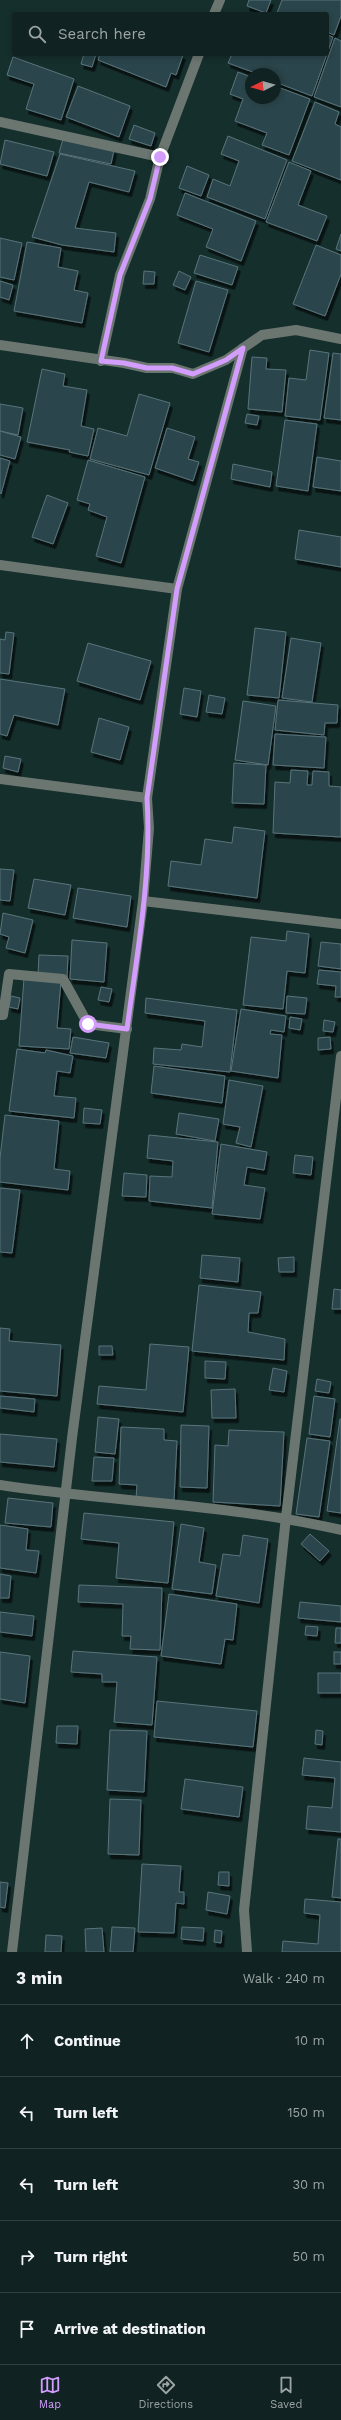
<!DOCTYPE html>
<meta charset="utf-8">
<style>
:root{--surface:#102322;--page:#192b2a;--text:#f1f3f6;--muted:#9ca4a5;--line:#304040;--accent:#d29dfd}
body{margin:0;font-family:"Work Sans",sans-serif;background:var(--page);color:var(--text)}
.compass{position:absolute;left:245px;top:68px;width:36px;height:36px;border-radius:50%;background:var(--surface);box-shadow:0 2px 6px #0003;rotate:265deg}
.stop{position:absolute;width:12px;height:12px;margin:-9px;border:3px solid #d29dfd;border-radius:50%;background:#fff}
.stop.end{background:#d29dfd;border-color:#fff;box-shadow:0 1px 4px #0008}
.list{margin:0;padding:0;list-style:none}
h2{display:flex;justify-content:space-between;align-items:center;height:52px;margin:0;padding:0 16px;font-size:17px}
h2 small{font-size:13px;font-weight:400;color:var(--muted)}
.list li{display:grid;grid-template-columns:26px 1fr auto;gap:12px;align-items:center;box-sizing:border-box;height:72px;padding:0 16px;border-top:1px solid var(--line)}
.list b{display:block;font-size:15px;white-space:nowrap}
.list em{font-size:13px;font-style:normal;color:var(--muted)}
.icon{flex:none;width:22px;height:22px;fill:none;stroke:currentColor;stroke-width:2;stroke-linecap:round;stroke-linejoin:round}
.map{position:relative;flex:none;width:341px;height:1952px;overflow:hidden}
.search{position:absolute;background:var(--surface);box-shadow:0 2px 6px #0003;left:12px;right:12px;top:12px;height:44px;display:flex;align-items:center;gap:10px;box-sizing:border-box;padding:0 14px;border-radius:4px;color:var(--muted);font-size:15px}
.sheet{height:412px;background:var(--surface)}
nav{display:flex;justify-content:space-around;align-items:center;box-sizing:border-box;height:56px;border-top:1px solid var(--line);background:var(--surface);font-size:11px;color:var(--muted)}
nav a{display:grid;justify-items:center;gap:2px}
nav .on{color:var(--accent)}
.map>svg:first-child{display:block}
.building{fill:#2b454b;stroke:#59747b;filter:url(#shadow)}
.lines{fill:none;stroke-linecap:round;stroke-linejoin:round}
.minor{stroke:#6c7671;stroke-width:10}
.route{stroke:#d29dfd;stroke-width:5}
</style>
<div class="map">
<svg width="341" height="1952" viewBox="0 0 341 1952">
<defs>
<filter id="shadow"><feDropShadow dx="2.5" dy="4.5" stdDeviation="0" flood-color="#0009"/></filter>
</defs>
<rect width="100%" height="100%" fill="#152f2d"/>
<g class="building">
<polygon points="249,0 271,0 266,13 247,6"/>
<polygon points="282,0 341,0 341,16 334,35 327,32 327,14 277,13"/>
<polygon points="327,35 333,37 312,96 275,82 275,74 258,74 228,63 232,54 327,54"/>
<polygon points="335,38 341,41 341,107 314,97"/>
<polygon points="84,54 96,54 92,67 81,64"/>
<polygon points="100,54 179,54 183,55 176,75 171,73 166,87 98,60"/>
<polygon points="13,57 74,79 61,120 26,109 34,84 7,75"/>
<polygon points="238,72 251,77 251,98 275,98 275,86 310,99 289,155 262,145 267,133 235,121 243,99 230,94"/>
<polygon points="78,86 130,106 119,137 66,117"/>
<polygon points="315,102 339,112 335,124 341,127 341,180 292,161"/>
<polygon points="134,125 155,133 151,146 129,139"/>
<polygon points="228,136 287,160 265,219 207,197 213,179 230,186 239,161 221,154"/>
<polygon points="63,139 114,150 111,164 59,153"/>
<polygon points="5,140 54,152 47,176 0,164"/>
<polygon points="60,154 135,171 129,192 89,182 75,228 116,233 114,252 62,245 32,237"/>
<polygon points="289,162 311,171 298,205 327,216 317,241 266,222"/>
<polygon points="187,166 209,175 201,196 179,188"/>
<polygon points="185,193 256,221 241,261 206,247 213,229 177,215"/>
<polygon points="341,234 341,251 336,249"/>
<polygon points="0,238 22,243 14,280 0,277"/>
<polygon points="27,242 61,248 58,267 78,271 74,290 88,293 82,323 14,311"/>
<polygon points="316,245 341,255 341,274 325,316 293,304"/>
<polygon points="200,255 238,267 232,285 194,273"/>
<polygon points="144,271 155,272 154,284 143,284"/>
<polygon points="179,271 191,277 185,290 173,285"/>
<polygon points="0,281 13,285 9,300 0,297"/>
<polygon points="196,281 228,290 209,352 178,343"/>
<polygon points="310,350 329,353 320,420 285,416 289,378 306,380"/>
<polygon points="333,353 341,354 341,420 324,418"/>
<polygon points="252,357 267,358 266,369 286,370 282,412 248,409"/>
<polygon points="42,369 65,374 63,386 87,390 81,426 94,429 88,456 69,452 70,450 27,442"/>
<polygon points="139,394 170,403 149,475 90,459 98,428 127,436"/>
<polygon points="0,404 23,408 18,435 0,431"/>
<polygon points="247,414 259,416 257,425 245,423"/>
<polygon points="285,420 317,424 308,491 276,486"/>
<polygon points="167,428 195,437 188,459 199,462 193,481 155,468"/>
<polygon points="0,431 21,437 15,459 0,455"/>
<polygon points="317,457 341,461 341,491 313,487"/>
<polygon points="0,458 10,461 1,494 0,493"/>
<polygon points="88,460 145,477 121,563 96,556 107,517 88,510 90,504 77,500"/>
<polygon points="233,464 272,472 270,487 231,479"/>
<polygon points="47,495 68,503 53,544 32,537"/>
<polygon points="299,530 341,537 341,567 295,559"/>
<polygon points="255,628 286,632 279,698 247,695"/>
<polygon points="6,632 14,633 9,674 0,673 0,639 5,640"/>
<polygon points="291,638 321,643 312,702 282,698"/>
<polygon points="88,643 151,661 140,700 77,681"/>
<polygon points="0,679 65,689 58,725 14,715 7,736 0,734"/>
<polygon points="184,688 201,691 197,717 180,714"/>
<polygon points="209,695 225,698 222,714 206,712"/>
<polygon points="278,700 338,705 337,723 325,723 324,735 275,730"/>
<polygon points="243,701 276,706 268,765 235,760"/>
<polygon points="99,718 129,727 120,760 91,752"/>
<polygon points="275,734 326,737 324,768 273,765"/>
<polygon points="5,756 21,759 18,772 3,768"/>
<polygon points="234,763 266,765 264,804 232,803"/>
<polygon points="291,770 308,771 307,785 312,785 313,771 329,772 329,786 341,787 341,837 273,833 275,782 290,783"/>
<polygon points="234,827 265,831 257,898 168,886 171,861 201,865 205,839 232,843"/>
<polygon points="0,869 14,870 10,901 0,900"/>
<polygon points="34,879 71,885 65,915 28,908"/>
<polygon points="78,888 131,896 127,927 73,918"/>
<polygon points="3,913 33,920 25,953 6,948 9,937 0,934"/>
<polygon points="287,931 309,934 305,973 287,971 283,1009 243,1005 251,937 286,941"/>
<polygon points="72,940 107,943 104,982 70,979"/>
<polygon points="321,942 341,944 341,969 318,966"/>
<polygon points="39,955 68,956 67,977 38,975"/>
<polygon points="319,970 341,972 341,997 335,997 336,986 317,984"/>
<polygon points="24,978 61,981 57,1028 71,1029 69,1049 19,1046"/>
<polygon points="101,987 112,989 109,1002 98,1000"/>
<polygon points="11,996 20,998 18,1009 9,1007"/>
<polygon points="287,996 307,998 305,1014 286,1013"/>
<polygon points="146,998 237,1010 230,1072 153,1064 154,1048 181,1050 182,1044 202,1047 205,1021 145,1013"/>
<polygon points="241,1009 286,1016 284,1032 271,1030 270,1034 282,1035 278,1078 231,1071"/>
<polygon points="290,1017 302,1019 300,1030 289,1028"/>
<polygon points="324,1020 335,1022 333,1032 323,1031"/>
<polygon points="73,1037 109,1043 106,1058 70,1053"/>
<polygon points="330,1037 331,1049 318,1050 318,1038"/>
<polygon points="17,1049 45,1053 46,1050 73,1056 70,1073 57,1071 54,1096 76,1098 74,1118 9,1111"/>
<polygon points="154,1066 225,1076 222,1103 151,1093"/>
<polygon points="229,1080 263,1086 251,1147 236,1143 240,1127 223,1124"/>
<polygon points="84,1108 102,1110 100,1124 83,1123"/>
<polygon points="179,1113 219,1119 215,1141 176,1134"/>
<polygon points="5,1115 59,1121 54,1169 70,1171 68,1190 0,1182 0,1158"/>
<polygon points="149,1135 218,1142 212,1208 149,1201 150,1176 172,1177 173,1161 147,1158"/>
<polygon points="221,1144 267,1152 264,1170 247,1167 244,1185 265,1188 260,1219 212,1214"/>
<polygon points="295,1155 313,1157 311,1175 293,1173"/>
<polygon points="124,1173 147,1175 146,1197 122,1196"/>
<polygon points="0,1188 20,1190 12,1253 0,1252"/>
<polygon points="202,1255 240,1258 238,1282 200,1278"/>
<polygon points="294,1257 294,1272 279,1272 278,1258"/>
<polygon points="199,1285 261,1292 258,1313 249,1313 248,1332 285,1339 284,1360 192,1351"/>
<polygon points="334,1289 341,1290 341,1309 332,1309"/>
<polygon points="0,1328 10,1329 9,1341 61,1345 57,1396 0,1391"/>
<polygon points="150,1344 189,1347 183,1412 97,1404 99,1386 146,1390"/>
<polygon points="99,1346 112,1346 113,1355 99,1355"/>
<polygon points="205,1361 226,1362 225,1379 205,1378"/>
<polygon points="273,1368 287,1371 284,1392 269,1390"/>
<polygon points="317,1379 331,1382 329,1393 315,1391"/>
<polygon points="235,1389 236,1418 212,1418 211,1390"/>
<polygon points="0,1396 35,1399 34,1412 0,1408"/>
<polygon points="314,1396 335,1399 330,1437 309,1434"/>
<polygon points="98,1417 119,1419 115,1454 95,1452"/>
<polygon points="340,1419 341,1419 341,1513 327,1511"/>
<polygon points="181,1425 209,1426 207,1488 180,1487"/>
<polygon points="121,1427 164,1429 164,1440 177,1441 174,1500 136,1499 137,1485 119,1484"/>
<polygon points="229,1430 284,1432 280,1506 213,1502 215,1445 228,1446"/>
<polygon points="0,1434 57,1439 54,1467 0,1462"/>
<polygon points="307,1438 330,1441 319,1517 296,1514"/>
<polygon points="94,1457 114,1458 112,1481 92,1481"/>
<polygon points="8,1498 53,1503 51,1527 5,1523"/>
<polygon points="84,1513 174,1522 168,1583 116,1578 119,1543 81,1539"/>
<polygon points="181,1524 204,1528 199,1562 216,1565 212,1594 172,1589"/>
<polygon points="0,1525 28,1529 26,1550 39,1551 36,1573 0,1568"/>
<polygon points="310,1534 329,1551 320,1561 301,1544"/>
<polygon points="243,1535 268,1539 259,1603 216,1596 223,1554 240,1556"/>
<polygon points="0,1574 11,1576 9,1598 0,1598"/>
<polygon points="79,1585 162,1588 160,1650 130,1649 131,1636 122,1636 123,1604 78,1602"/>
<polygon points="169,1594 237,1604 233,1640 225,1639 221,1664 161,1656"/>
<polygon points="300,1602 341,1606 341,1622 298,1618"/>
<polygon points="0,1612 34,1616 32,1636 0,1632"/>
<polygon points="306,1626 318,1627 317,1636 305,1635"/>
<polygon points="336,1628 341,1628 341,1643 335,1643"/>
<polygon points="73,1651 157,1657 152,1725 114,1722 117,1682 102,1682 102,1674 71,1672"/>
<polygon points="0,1652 30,1656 25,1703 0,1699"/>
<rect x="334" y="1652" width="7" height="12"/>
<rect x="318" y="1673" width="23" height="20"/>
<polygon points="157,1701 257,1711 253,1747 154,1737"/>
<polygon points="57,1726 78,1726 77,1744 56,1743"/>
<polygon points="110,1730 147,1731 144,1792 107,1790"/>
<polygon points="316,1730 323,1731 322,1745 315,1744"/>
<polygon points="304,1758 341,1762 341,1832 306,1829 308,1806 332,1808 335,1778 302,1775"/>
<polygon points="185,1779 243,1787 239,1817 181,1809"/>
<polygon points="110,1799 141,1800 139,1855 108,1854"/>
<polygon points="338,1839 341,1839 341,1898 332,1897"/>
<polygon points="142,1864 181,1866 179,1892 184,1892 184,1904 176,1903 174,1933 138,1932"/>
<polygon points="219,1872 229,1872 229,1886 218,1885"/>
<polygon points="0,1882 8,1883 5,1908 0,1907"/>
<polygon points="208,1892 230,1896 227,1914 206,1910"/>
<polygon points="305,1899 341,1902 341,1952 282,1952 283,1941 318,1944 320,1915 304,1913"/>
<polygon points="112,1927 135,1928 133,1952 110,1952"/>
<polygon points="182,1927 204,1928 203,1941 181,1939"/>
<polygon points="102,1928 104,1952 86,1952 85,1929"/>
<polygon points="215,1930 222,1931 221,1943 214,1942"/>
<polygon points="46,1935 62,1936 61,1952 45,1952"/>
</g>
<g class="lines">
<g class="minor">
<polyline points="214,14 220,0"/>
<polyline points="0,122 160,157"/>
<polyline points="0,345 124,363 147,368 173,368 193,374 226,360 262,335 296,330 341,339"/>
<polyline points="101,361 120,275 150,199 160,157 199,54"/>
<polyline points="0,565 177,589"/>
<polyline points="0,779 147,798"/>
<polyline points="143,901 341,924"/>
<polyline points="0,1015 3,1015 9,974 63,979 88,1024 127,1029"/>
<path d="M0,1485C113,1502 229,1504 341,1530"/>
<polyline points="12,1952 72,1438 143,901 149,828 147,798 177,589 243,348"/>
<polyline points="247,1952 244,1910 286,1517 341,1056"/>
</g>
</g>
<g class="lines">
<path class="route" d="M88,1024L127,1029C137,953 152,875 147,798L177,589L243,348L226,360L193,374L172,368H147L124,363L101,361L120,275L150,199L160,157"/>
</g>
</svg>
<svg class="compass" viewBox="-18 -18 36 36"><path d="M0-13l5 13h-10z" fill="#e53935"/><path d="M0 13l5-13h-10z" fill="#9ca4a5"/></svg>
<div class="stop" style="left:88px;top:1024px"></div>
<div class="stop end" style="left:160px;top:157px"></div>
<div class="search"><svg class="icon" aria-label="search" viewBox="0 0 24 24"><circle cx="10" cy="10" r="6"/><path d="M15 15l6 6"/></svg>Search here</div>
</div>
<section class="sheet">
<h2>3 min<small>Walk · 240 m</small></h2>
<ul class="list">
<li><svg class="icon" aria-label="ahead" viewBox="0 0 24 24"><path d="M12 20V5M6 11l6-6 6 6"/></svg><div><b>Continue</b></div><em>10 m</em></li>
<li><svg class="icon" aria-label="left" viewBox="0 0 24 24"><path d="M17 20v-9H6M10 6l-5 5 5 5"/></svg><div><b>Turn left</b></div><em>150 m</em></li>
<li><svg class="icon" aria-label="left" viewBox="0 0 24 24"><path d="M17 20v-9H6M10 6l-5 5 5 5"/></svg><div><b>Turn left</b></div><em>30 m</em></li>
<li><svg class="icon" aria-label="right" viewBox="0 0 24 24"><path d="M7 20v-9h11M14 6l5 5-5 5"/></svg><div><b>Turn right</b></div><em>50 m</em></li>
<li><svg class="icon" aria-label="arrive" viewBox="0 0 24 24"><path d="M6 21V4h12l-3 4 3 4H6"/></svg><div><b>Arrive at destination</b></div></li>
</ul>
</section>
<nav>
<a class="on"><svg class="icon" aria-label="map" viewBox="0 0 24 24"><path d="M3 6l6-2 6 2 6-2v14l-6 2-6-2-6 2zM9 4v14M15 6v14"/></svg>Map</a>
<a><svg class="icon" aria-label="directions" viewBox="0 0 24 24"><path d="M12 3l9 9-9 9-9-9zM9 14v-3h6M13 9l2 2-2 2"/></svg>Directions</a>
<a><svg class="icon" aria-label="saved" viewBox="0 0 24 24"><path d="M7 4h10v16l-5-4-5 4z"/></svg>Saved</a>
</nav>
